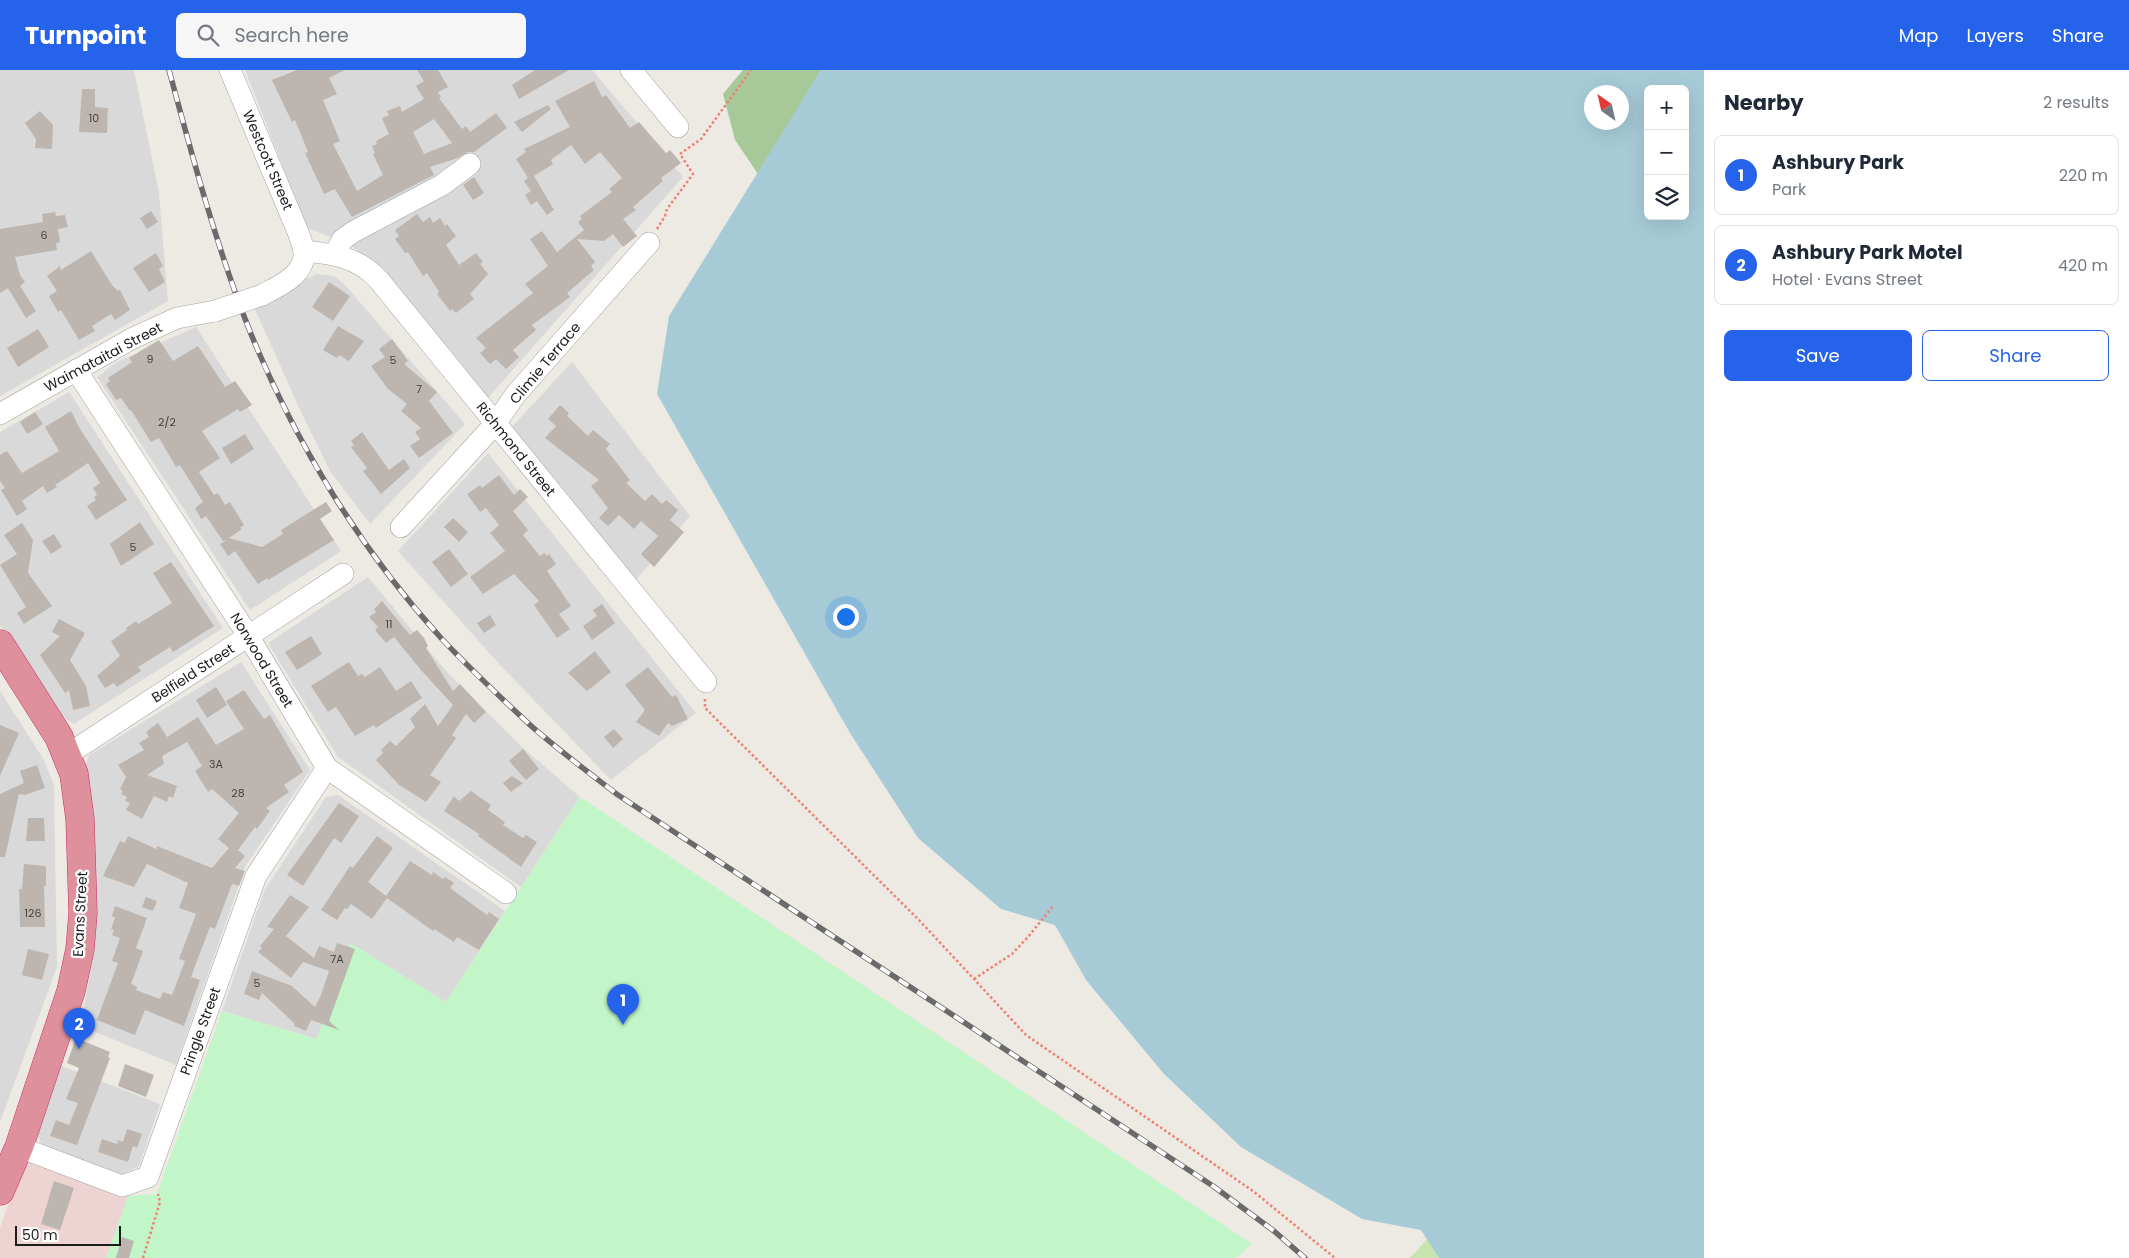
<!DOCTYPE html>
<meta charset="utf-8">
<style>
:root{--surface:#fff;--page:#f6f6f7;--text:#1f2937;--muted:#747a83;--line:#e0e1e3;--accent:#2563eb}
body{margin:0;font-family:Poppins,sans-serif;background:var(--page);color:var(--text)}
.controls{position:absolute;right:15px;top:15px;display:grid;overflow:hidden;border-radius:8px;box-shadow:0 5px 20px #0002}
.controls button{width:45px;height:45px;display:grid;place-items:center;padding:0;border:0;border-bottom:1px solid var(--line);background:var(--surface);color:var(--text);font:25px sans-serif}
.compass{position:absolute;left:1584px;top:15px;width:45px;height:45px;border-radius:50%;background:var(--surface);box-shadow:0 5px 20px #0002;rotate:326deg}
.scale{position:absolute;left:15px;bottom:12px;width:106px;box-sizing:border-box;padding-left:5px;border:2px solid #1c1c1c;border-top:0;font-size:14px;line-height:18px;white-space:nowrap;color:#1c1c1c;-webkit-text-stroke:4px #fff;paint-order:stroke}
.you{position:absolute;left:845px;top:546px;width:18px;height:18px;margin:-12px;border:4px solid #fff;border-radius:50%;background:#1a73e8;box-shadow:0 0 0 8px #1a73e833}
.badge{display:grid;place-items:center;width:32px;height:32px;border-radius:50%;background:var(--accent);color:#fff;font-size:16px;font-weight:700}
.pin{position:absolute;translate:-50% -41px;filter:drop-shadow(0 1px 2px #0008)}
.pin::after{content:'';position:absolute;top:26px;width:18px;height:15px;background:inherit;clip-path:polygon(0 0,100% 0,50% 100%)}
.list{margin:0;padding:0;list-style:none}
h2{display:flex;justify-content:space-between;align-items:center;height:65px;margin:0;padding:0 20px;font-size:21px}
h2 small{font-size:16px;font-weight:400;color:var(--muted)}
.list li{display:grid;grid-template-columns:32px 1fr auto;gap:15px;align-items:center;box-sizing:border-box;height:80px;margin:0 10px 10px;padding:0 10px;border:1px solid var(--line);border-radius:8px}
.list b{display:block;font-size:19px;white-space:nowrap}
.list p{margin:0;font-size:16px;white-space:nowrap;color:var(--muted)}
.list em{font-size:16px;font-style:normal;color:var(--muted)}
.actions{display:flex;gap:10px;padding:15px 20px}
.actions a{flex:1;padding:11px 0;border:1px solid var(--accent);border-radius:8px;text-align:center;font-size:18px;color:var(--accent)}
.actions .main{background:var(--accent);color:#fff}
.icon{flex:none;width:28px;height:28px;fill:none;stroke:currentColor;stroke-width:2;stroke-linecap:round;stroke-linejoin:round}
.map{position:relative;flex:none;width:1704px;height:1188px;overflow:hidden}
header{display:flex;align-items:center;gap:30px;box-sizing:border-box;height:70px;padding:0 25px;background:var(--accent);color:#fff}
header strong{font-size:24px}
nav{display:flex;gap:28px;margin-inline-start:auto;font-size:18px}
.search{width:350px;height:45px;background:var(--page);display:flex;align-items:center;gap:12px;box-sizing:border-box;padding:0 18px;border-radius:8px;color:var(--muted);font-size:19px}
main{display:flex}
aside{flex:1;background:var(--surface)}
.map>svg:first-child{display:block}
.residential{fill:#dad9d9}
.commercial{fill:#edd4d3}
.grass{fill:#c6e4ac}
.forest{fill:#a7c99a}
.park{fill:#c2f5c7}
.water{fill:#a6cbd7;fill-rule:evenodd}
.building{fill:#bdb6b0;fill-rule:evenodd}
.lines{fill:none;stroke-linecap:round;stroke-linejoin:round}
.minor-casing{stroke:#a3a3a3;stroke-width:22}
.highway-casing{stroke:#c93162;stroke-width:29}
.path{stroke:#ee8172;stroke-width:2.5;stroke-dasharray:2.5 2.5;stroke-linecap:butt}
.minor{stroke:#fff;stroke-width:21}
.highway{stroke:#df909d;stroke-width:28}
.rail-casing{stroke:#6a6a6a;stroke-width:5.5}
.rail{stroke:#fff;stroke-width:4;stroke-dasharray:11;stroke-linecap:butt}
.minor-bridge-casing{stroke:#a3a3a3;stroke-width:22;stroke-linecap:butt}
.minor-bridge{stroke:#fff;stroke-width:21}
.labels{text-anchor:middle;stroke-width:4.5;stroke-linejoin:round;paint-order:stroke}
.number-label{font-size:11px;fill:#444241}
.street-label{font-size:14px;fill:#1c1c1c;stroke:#fff}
</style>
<header>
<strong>Turnpoint</strong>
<div class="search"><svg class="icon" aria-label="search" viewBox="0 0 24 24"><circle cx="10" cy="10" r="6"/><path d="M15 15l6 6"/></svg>Search here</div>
<nav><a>Map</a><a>Layers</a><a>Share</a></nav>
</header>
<main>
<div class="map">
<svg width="1704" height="1188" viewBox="0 0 1704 1188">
<rect width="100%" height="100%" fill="#edeae3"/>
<g class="residential">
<polygon points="0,0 134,0 159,123 168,231 0,326"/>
<polygon points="245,0 592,0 683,107 488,328 369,189 349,174 307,158"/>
<polygon points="316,204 334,206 345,215 465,354 370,454 330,401 301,342 254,237"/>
<polygon points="196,257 341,481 250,540 97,307 117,292"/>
<polygon points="572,292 690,446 636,510 511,358"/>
<polygon points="69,322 223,558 74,654 60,645 0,555 0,362"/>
<polygon points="488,383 696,643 611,710 501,596 398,481"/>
<polygon points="368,507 446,601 523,678 580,727 521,817 338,687 268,573"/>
<polygon points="241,592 310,700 246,795 176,995 81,956 95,874 84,700 89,685"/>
<polygon points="0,621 44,690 54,715 57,897 0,1052"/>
<polygon points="338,725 505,841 446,932 350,873 317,969 222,941 265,819 326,727"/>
<polygon points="59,995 160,1034 139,1096 121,1105 43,1076 36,1063"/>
</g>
<polygon class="commercial" points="24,1090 128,1126 106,1188 0,1188 0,1158"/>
<polygon class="grass" points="1427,1169 1439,1188 1410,1188"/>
<polygon class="forest" points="743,0 821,0 758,104 735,70 723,24"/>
<polygon class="park" points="580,727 1252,1174 1236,1188 106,1188 128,1126 157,1124 222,941 317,969 350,873 446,932"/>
<path class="water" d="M821,0H1704V1188H1439L1421,1160L1362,1149L1241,1077L1164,1004L1086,910L1055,855L1001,839L918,768L850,663L657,324L669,246ZM1648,19H1685V146H1648ZM1592,22H1622V52H1592Z"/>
<g class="building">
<path d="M297,0H345L329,8L337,24L323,30L340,71L333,74L357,121L383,105L373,84L375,83L372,76L377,74L376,71L389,64L382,48L389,45L387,41L400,36L402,42L424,29L416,16L424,11L417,0H438L448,17L438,22L441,27L439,28L462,59L466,56L470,62L496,43L507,58L474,82H468L458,88L430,97L434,105L352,147L335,119L324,124L305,83L308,82L295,50L292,52L272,10ZM434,49L452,73L424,84L413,62Z"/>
<polygon points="535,0 569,0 519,29 512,15"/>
<polygon points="594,11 602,27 606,25 630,58 639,52 666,83 670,80 681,93 661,108 663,111 633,137 636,140 623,149 637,166 623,177 613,164 604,171 577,169 595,192 591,196 594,200 567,223 570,227 532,255 536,260 513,280 519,287 506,299 496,289 490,294 480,283 486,278 476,268 533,223 525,214 548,196 530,169 542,161 557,182 584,160 578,152 582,149 580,146 612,122 609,119 622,108 600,82 585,94 571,75 551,90 553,94 534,106 554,140 547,145 537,131 531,135 525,125 531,121 524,111 528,108 516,89 526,82 524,79 570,57 555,31"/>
<polygon points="82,19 95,19 95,37 108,38 107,63 79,62"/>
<polygon points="548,35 551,39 522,62 514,52"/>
<polygon points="40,41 53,55 52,79 35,78 36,69 25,53"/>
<polygon points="474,107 484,123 473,130 463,115"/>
<polygon points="151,141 158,152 147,159 140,148"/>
<polygon points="55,142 56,146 65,145 68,157 58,159 60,172 56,173 57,180 15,187 20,205 25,212 20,216 36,241 26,248 8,218 0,223 0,159 43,152 42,144"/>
<polygon points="417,144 423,152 430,147 433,153 440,148 445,156 447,154 456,166 446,175 459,195 476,183 483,192 480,194 488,204 470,224 474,229 456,243 452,239 450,241 437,224 439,222 427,203 423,206 408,182 405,183 395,169 399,166 395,160"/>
<polygon points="91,181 112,215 118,221 120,220 130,240 115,250 111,244 92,256 95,261 79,270 61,240 58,242 49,226 57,221 47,206 60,196 61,200"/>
<polygon points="156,183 163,196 159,199 165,212 149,222 133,198"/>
<polygon points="329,212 350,226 333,251 312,237"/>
<polygon points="338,256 364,271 349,291 339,285 337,288 323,280"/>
<polygon points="38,259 49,277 18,297 7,278"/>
<polygon points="392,269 408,291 404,294 437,322 429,331 453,363 419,388 410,376 420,369 415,362 421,358 401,341 407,334 388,319 371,296 385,287 379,279"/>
<polygon points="159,270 173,291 198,276 225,317 235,311 252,335 240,342 238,339 202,361 220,388 199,402 214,425 218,423 225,435 230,432 244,455 240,458 242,459 229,468 262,477 283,464 281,460 326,432 332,441 320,449 334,470 268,510 267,508 258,514 235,481 228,486 220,474 227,470 223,471 206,446 201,449 195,438 203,432 180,395 176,397 159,368 151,372 131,340 130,341 121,328 116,330 106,314 110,311 108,308 132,292 129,288"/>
<polygon points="560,335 569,343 567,346 588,366 593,360 610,374 606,379 630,410 626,413 645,431 652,424 662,434 666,430 678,440 670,450 684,462 654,497 641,484 658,466 641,451 634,459 619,445 608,456 599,448 608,438 591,416 599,410 545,368 556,356 548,349"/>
<polygon points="71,341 80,359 127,430 96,450 87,436 96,430 94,427 97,425 93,418 100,413 88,393 55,415 57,417 47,423 43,416 22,431 27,439 17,446 1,420 5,418 0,411 0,385 7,381 22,403 59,381 45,357"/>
<polygon points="35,342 43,354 27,364 20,352"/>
<polygon points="362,362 389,400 404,389 410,398 381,424 363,401 367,398 351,377 354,375 351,371"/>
<polygon points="245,364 254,379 231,394 222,378"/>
<polygon points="499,405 514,425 520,419 528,427 513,441 528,460 523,465 540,486 544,483 547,486 549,484 556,494 547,501 571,536 559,544 570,559 557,568 534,535 539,531 514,504 483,524 470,507 505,481 490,463 499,455 486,438 480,442 467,424 480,415 482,418"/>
<polygon points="453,448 468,462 459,472 444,457"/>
<polygon points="140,452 154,474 121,496 110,474"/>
<polygon points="22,453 33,470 28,503 52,536 24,554 17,543 26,537 0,495 17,484 4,465"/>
<polygon points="54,464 62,477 51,484 42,471"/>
<polygon points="449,479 468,504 451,517 432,492"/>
<polygon points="171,492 214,556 173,582 170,577 138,597 141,601 117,617 114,613 105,618 97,606 120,586 111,571 127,560 126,558 136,551 138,554 172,533 153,503"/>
<polygon points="382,531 410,565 417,560 424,568 428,576 426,578 453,621 460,614 486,642 474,653 466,644 452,665 456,668 430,705 441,712 426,732 399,715 376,690 383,683 381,680 390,671 396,676 415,657 410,649 425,634 438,656 453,635 421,600 394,567 386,573 375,560 378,557 369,547 376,542 374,539"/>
<polygon points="602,534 615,553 592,570 583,556 597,546 593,540"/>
<polygon points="490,545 496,555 484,563 477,553"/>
<polygon points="59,549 85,563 70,590 86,616 90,636 73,640 69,620 65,623 40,585 60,566 52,562"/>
<polygon points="311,566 322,584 297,600 285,582"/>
<polygon points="595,581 611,602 587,621 568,603"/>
<polygon points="349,592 358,606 362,604 365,607 380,597 396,621 411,611 422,628 376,658 374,655 355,666 336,637 328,642 311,616"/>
<polygon points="648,597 672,627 676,625 688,649 672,656 668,653 659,666 636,652 645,640 625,615"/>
<polygon points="216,617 227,635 207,648 196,630"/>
<polygon points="244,620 264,649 270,645 303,702 284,715 289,722 266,738 270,741 257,759 255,757 238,780 245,786 235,798 245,801 239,816 232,814 215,859 210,857 200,883 191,907 200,910 184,956 145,940 135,965 97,950 118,893 112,891 120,868 112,865 114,860 111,859 115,848 112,846 115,836 147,848 136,878 143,881 131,914 137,917 136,920 160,929 163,922 172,925 185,891 179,889 196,844 179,838 188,813 147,794 134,817 103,806 120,771 125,773 128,766 156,779 157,776 212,798 229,778 218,769 239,743 212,719 208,722 195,701 202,696 187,672 162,686 164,694 147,705 177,716 173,728 169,726 167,732 154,726 142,749 126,740 130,733 125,731 127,727 121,724 123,721 120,719 126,707 118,695 144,680 139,673 149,667 146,662 158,653 167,667 198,647 216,675 244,659 226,631"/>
<polygon points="0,655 19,663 0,706"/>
<polygon points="614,659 623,669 613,678 604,667"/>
<polygon points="523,679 539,699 526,710 509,691"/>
<polygon points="37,695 45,718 25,725 19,724 5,787 0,787 0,724 24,713 20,701"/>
<polygon points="512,706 523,713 511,722 503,713"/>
<polygon points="471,721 491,735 488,740 505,752 503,755 523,768 526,765 537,772 521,797 478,766 479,764 444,741 454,726 459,731"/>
<polygon points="339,733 359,746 341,773 334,768 303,816 287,805"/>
<polygon points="28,748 44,748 45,771 26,771"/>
<polygon points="377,766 393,778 368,812 386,826 410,791 432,805 433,802 443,809 445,807 454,813 450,818 487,845 489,842 499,849 479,880 457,867 454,872 434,859 433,861 387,828 372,849 351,834 347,839 345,838 337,850 321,840 350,796 353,798"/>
<polygon points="24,794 46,796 46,816 44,816 45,857 20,857 19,819 22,819"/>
<polygon points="290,825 309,837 286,866 314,888 319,876 334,882 337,873 355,879 329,951 339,960 311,950 306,961 294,956 295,954 262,923 259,930 244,924 252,901 292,916 315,937 321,925 329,901 303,892 291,908 258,882 262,878 260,876 274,859 267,857"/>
<polygon points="146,827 157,831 153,841 142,837"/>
<polygon points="28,879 49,884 42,910 22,905"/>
<polygon points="76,968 110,982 108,987 110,988 77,1075 50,1066 56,1050 69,1055 78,1033 66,1029 79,998 67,993"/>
<polygon points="125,994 154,1005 146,1027 118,1016"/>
<polygon points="127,1059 142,1064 137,1078 133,1076 128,1092 98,1082 102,1069 117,1074 118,1070 123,1072"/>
<polygon points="54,1111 74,1118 60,1160 41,1154"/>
<polygon points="122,1167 134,1171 129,1188 116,1188"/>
</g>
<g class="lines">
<g class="minor-casing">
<g id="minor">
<path d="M230,0L298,162C300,168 303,175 304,181C306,205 279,216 262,225"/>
<polyline points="631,0 678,57"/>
<path d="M304,181C333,184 356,186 378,209L706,612"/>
<polyline points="335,184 342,170 353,162 442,115 470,94"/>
<polyline points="76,300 249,567 327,698 506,823"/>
<polyline points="0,344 133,268 177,248 215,241"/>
<polyline points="401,457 495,354 516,324 649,173"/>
<polyline points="67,685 343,504"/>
<polyline points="19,1077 122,1116 148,1107 256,806 327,698"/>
</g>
</g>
<g class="highway-casing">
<polyline id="highway" points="0,574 59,667 74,704 80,749 83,843 80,879 71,921 19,1077 0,1121"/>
</g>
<g class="path">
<polyline points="657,159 665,146 667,139 693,104 680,84 701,69 751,0"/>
<polyline points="705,629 705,638 918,849 1026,965 1253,1121 1335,1188"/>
<polyline points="974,909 1012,884 1028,867 1054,835"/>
<polyline points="143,1188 160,1132 158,1124"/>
</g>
<use href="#minor" class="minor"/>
<use href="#highway" class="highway"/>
<g class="rail-casing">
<path id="rail" d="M169,0C193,89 217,179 251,264C296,374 361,480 441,568C469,598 499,626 529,654C557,679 588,702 618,725L1213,1116L1274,1161L1305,1188"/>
</g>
<use href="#rail" class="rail"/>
<g class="minor-bridge-casing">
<polyline id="minor-bridge" points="215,241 262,225"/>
</g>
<use href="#minor-bridge" class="minor-bridge"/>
</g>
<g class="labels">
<g class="number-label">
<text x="94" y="52">10</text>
<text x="44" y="169">6</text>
<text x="150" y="293">9</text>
<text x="393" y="294">5</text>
<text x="419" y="323">7</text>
<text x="167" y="356">2/2</text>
<text x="133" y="481">5</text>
<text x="389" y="558">11</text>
<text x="216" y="698">3A</text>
<text x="238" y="727">28</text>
<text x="33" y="847">126</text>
<text x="337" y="893">7A</text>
<text x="257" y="917">5</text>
</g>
<g class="street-label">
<text transform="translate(268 90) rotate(67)" y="5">Westcott Street</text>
<text transform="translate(103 287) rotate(-28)" y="5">Waimataitai Street</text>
<text transform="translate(545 293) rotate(-50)" y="5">Climie Terrace</text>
<text transform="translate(516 379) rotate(51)" y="5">Richmond Street</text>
<text transform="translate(262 590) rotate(59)" y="5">Norwood Street</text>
<text transform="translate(193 603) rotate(-33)" y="5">Belfield Street</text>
<text transform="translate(80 844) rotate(-87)" y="5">Evans Street</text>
<text transform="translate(200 961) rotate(-70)" y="5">Pringle Street</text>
</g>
</g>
</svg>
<div class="controls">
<button>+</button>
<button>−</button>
<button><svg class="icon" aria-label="layers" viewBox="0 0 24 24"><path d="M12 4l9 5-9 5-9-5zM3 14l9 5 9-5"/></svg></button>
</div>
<svg class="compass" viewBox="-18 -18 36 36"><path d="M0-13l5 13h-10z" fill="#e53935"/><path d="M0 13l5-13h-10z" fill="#747a83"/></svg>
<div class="scale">50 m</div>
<div class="you"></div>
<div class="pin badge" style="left:623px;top:955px">1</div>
<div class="pin badge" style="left:79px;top:979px">2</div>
</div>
<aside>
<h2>Nearby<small>2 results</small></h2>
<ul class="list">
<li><span class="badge">1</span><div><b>Ashbury Park</b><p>Park</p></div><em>220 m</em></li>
<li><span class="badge">2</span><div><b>Ashbury Park Motel</b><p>Hotel · Evans Street</p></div><em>420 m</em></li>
</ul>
<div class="actions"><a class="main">Save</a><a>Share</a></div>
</aside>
</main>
